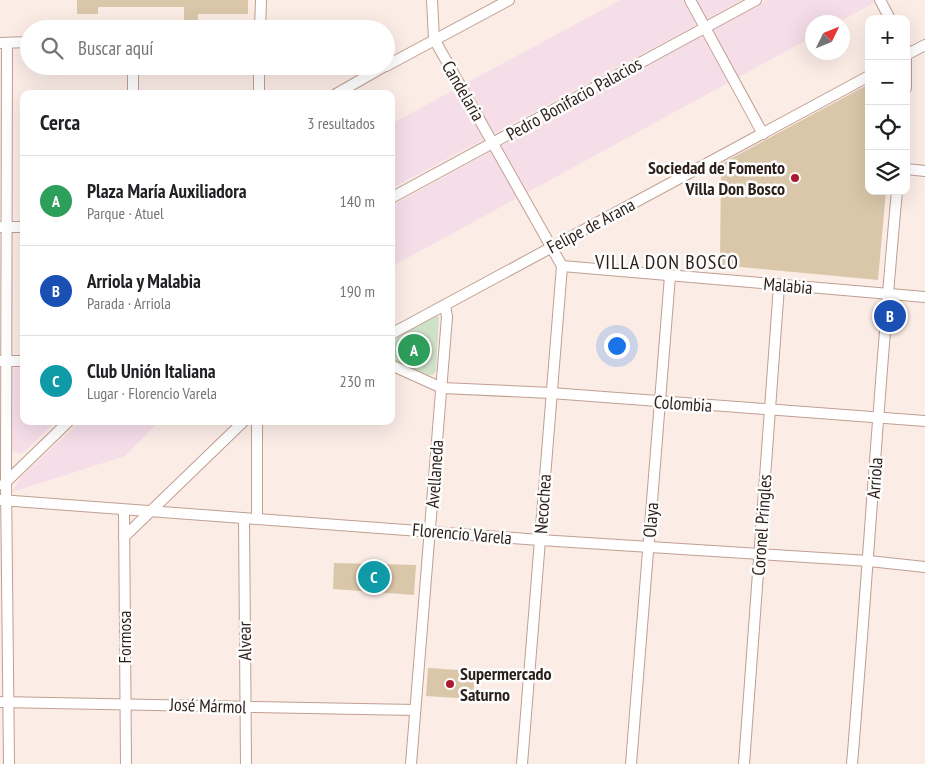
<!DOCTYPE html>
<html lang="es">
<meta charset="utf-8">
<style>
:root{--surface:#fff;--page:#f2f2f2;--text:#202124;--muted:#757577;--line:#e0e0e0;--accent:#0b8043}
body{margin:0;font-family:"PT Sans Narrow",sans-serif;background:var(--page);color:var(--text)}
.controls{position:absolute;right:15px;top:15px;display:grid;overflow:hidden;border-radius:10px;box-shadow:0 5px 20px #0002}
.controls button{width:45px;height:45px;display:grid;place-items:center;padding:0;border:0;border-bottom:1px solid var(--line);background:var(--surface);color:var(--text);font:25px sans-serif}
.compass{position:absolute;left:805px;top:15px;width:45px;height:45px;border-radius:50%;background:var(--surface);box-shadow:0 5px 20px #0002;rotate:47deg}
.you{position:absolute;left:616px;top:345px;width:18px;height:18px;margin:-12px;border:4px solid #fff;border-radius:50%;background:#1a73e8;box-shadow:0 0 0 8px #1a73e833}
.badge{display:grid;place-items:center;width:32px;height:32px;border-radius:50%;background:var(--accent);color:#fff;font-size:16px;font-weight:700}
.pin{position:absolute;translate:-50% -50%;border:2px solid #fff;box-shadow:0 1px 5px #0006}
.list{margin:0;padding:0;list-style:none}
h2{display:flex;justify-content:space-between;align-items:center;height:65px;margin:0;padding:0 20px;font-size:21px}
h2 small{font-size:16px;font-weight:400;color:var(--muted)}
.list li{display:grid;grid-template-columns:32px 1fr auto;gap:15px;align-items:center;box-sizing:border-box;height:90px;padding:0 20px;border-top:1px solid var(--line)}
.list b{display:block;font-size:19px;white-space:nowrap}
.list p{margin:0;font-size:16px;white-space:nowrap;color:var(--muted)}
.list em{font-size:16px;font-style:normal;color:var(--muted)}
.icon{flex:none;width:28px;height:28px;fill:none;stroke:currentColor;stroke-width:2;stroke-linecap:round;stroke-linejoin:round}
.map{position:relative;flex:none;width:925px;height:764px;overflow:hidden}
.search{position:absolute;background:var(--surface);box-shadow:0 5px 20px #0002;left:20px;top:20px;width:375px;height:55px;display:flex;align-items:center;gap:12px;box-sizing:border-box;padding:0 18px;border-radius:28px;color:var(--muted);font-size:19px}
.panel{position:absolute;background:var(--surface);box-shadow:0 5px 20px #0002;left:20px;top:90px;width:375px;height:335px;border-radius:10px}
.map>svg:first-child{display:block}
.commercial{fill:#f6dee9}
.green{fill:#cfe2c8}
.building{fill:#dac7aa}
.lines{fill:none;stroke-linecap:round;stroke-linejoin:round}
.minor-casing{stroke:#c19f91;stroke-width:12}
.path{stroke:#8f817b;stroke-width:2;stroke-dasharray:2.5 4;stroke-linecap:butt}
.minor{stroke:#fff;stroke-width:10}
.poi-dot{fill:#ad192f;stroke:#fdfdfd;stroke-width:2}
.labels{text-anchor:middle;stroke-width:5;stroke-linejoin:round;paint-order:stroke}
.street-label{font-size:18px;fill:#2c1f1a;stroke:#fdfdfd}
.poi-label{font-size:18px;font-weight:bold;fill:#2c1f1a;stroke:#fdfdfd;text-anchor:end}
.quarter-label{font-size:20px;letter-spacing:1px;fill:#2c1f1a;stroke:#fdfdfd}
</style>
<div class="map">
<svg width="925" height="764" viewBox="0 0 925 764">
<rect width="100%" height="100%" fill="#fbece6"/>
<g class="commercial">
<polygon points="620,0 742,0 391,189 391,124"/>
<polygon points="767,0 879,0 839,22 812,22 812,37 391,267 391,206"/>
<polygon points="24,366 24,421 56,421 25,451 19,454 9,448 10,370 13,367"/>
<polygon points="81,421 160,421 125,456 12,492 22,476"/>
</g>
<polygon class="green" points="437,315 439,318 436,371 433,375 428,375 391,360 391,341"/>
<g class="building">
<polygon points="77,0 248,0 248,14 198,14 198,29 184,29 184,7 98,7 98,14 77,14"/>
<polygon points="869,84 869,191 886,191 878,280 720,265 721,164"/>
<polygon points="334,563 416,565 414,595 333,589"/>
<polygon points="428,668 475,671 473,699 426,696"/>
</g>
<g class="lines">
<g class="minor-casing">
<g id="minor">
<polyline points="432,0 434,39 562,266 522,764"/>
<polyline points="690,0 763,134"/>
<polyline points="880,0 890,19"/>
<polyline points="260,29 261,0"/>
<polyline points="0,43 29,42"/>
<polyline points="7,43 6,482 9,764"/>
<polyline points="906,49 906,88"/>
<polyline points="906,55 925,45"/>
<polyline points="133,66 133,94"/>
<polyline points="386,66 509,0"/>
<polyline points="259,94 259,66"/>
<polyline points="336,94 385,66"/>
<polyline points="906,169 925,171"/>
<polyline points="391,198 756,0"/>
<polyline points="1,227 24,227"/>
<polyline points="562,266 925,297"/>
<polyline points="391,334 869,76"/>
<polyline points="0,361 24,361"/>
<polyline points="391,365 442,388 551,393 925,421"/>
<polyline points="3,485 69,421"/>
<polyline points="0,500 540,540 869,561 925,567"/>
<polyline points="124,510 126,764"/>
<polyline points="244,518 246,764"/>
<polyline points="257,518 257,421"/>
<polyline points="124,537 244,421"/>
<polyline points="0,702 415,710"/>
<polyline points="411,764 447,317 445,305"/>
<polyline points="631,764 670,276"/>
<polyline points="744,764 779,286"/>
<path d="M852,764C868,573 879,382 897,191"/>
</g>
</g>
<polyline class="path" points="391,346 394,350 391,356"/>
<use href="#minor" class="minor"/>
</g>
<g class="poi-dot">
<circle cx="795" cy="178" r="5"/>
<circle cx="450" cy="684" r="5"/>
</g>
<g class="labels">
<g class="street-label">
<text transform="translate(463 91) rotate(60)" y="6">Candelaria</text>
<text transform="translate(574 99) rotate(-29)" y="6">Pedro Bonifacio Palacios</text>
<text transform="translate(591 226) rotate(-28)" y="6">Felipe de Arana</text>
<text transform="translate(788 286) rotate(5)" y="6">Malabia</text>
<text transform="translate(683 404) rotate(4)" y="6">Colombia</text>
<text transform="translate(435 474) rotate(-86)" y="6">Avellaneda</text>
<text transform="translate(875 478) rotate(-86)" y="6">Arriola</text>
<text transform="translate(543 504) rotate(-86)" y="6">Necochea</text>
<text transform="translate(651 520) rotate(-86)" y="6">Olaya</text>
<text transform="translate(762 525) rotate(-86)" y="6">Coronel Pringles</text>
<text transform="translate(462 534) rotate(5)" y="6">Florencio Varela</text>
<text transform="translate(125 637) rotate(-90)" y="6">Formosa</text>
<text transform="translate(245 641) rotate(-91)" y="6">Alvear</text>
<text transform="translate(208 706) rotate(2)" y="6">José Mármol</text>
</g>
<g class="poi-label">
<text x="785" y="174">Sociedad de Fomento<tspan x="785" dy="21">Villa Don Bosco</tspan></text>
<text x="460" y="680" text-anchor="start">Supermercado<tspan x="460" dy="21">Saturno</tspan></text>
</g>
<g class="quarter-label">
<text x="667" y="269">VILLA DON BOSCO</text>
</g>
</g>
</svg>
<div class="controls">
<button>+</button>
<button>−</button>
<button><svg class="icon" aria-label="locate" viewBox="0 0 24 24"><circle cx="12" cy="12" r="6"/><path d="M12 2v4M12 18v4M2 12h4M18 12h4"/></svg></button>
<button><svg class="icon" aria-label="layers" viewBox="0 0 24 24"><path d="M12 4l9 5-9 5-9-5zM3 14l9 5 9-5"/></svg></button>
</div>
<svg class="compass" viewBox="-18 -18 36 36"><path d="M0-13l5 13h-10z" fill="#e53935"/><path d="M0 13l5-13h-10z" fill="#757577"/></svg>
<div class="you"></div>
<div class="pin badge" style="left:414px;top:350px;background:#2e9e5b">A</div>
<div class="pin badge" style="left:890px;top:316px;background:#1a4fb4">B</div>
<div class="pin badge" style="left:374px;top:577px;background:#0f9aa8">C</div>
<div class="search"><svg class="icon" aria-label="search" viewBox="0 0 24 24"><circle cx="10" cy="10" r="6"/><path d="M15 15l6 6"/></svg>Buscar aquí</div>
<section class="panel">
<h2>Cerca<small>3 resultados</small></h2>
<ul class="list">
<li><span class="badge" style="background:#2e9e5b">A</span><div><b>Plaza María Auxiliadora</b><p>Parque · Atuel</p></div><em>140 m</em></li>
<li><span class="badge" style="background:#1a4fb4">B</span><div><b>Arriola y Malabia</b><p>Parada · Arriola</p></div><em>190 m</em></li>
<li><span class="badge" style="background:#0f9aa8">C</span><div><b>Club Unión Italiana</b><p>Lugar · Florencio Varela</p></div><em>230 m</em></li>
</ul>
</section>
</div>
